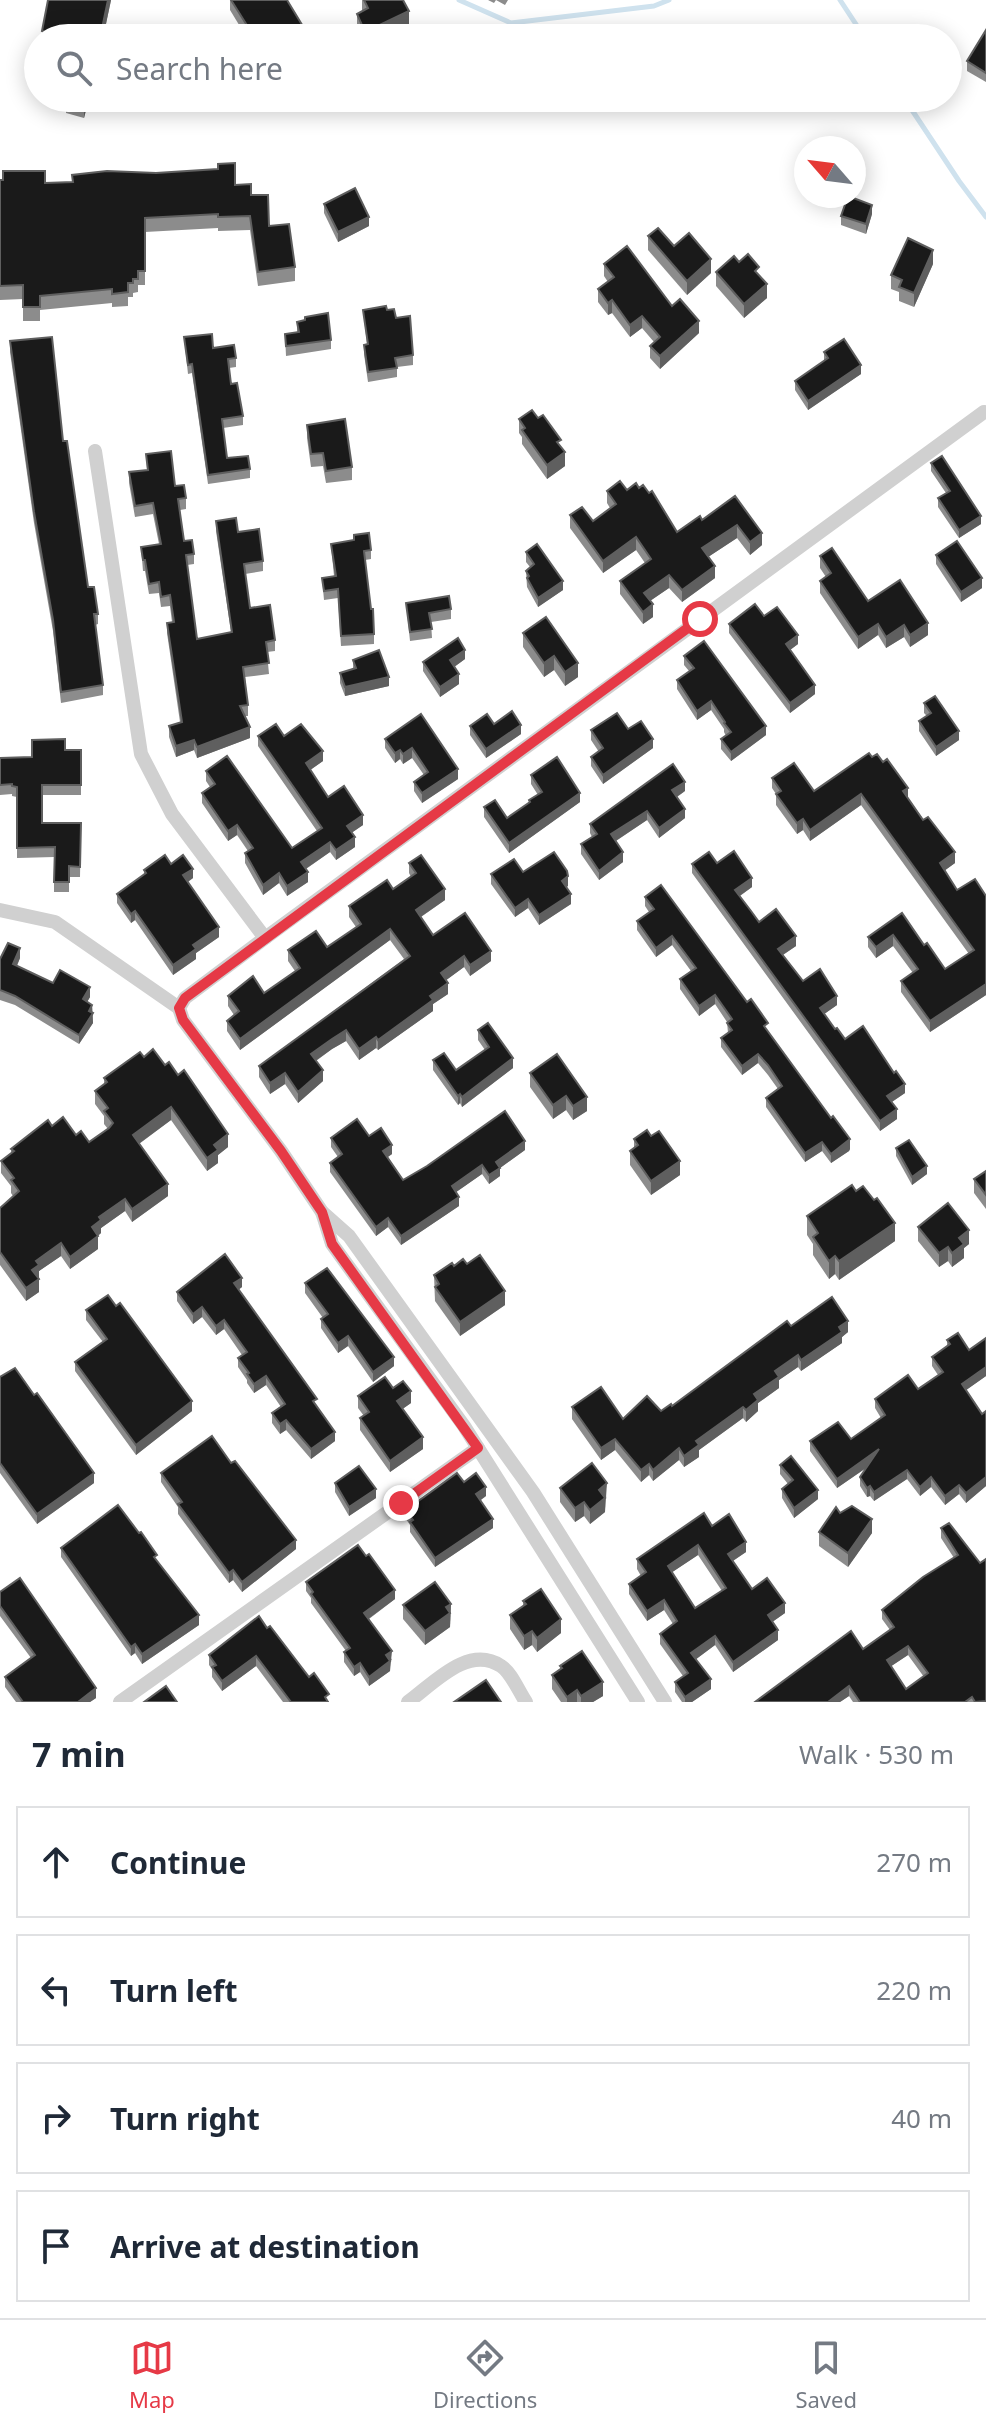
<!DOCTYPE html>
<meta charset="utf-8">
<style>
:root{--surface:#fff;--page:#f6f6f7;--text:#1f2937;--muted:#747a83;--line:#e0e1e3;--accent:#e63946}
body{margin:0;font-family:"Noto Sans",sans-serif;background:var(--page);color:var(--text)}
.compass{position:absolute;left:794px;top:136px;width:72px;height:72px;border-radius:50%;background:var(--surface);box-shadow:0 4px 20px #0003;rotate:298deg}
.stop{position:absolute;width:24px;height:24px;margin:-18px;border:6px solid #e63946;border-radius:50%;background:#fff}
.stop.end{background:#e63946;border-color:#fff;box-shadow:0 2px 8px #0008}
.list{margin:0;padding:0;list-style:none}
h2{display:flex;justify-content:space-between;align-items:center;height:104px;margin:0;padding:0 32px;font-size:34px}
h2 small{font-size:26px;font-weight:400;color:var(--muted)}
.list li{display:grid;grid-template-columns:52px 1fr auto;gap:24px;align-items:center;box-sizing:border-box;height:112px;margin:0 16px 16px;padding:0 16px;border:2px solid var(--line);border-radius:0px}
.list b{display:block;font-size:30px;white-space:nowrap}
.list em{font-size:26px;font-style:normal;color:var(--muted)}
.icon{flex:none;width:44px;height:44px;fill:none;stroke:currentColor;stroke-width:2;stroke-linecap:round;stroke-linejoin:round}
.map{position:relative;flex:none;width:986px;height:1702px;overflow:hidden}
.search{position:absolute;background:var(--surface);box-shadow:0 4px 20px #0003;left:24px;right:24px;top:24px;height:88px;display:flex;align-items:center;gap:20px;box-sizing:border-box;padding:0 28px;border-radius:44px;color:var(--muted);font-size:30px}
.sheet{height:616px;background:var(--surface)}
nav{display:flex;justify-content:space-around;align-items:center;box-sizing:border-box;height:112px;border-top:2px solid var(--line);background:var(--surface);font-size:22px;color:var(--muted)}
nav a{display:grid;justify-items:center;gap:4px}
nav .on{color:var(--accent)}
.map>svg:first-child{display:block}
.lines{fill:none;stroke-linecap:round;stroke-linejoin:round}
.stream{stroke:#cfe2ee;stroke-width:5}
.street{stroke:#d0d0d0;stroke-width:14}
.wall{fill:#8c8c8c;fill-rule:evenodd}
.shaded-wall{fill:#5f5f5f}
.building{fill:#1a1a1a;stroke:#5f5f5f;stroke-width:2;fill-rule:evenodd}
.route{stroke:#e63946;stroke-width:10}
</style>
<div class="map">
<svg width="986" height="1702" viewBox="0 0 986 1702">
<rect width="100%" height="100%" fill="#fff"/>
<g class="lines">
<g class="stream">
<polyline points="459,0 511,23 654,6 669,0"/>
<polyline points="840,0 865,38"/>
<polyline points="904,98 959,181 986,217"/>
</g>
<g class="street">
<polyline points="95,451 141,754 172,814 265,938"/>
<polyline points="0,910 55,922 179,1008"/>
<polyline points="322,1212 332,1244 464,1426 638,1702"/>
<polyline points="120,1702 478,1448"/>
<path d="M408,1702C433,1684 468,1644 501,1666C511,1672 519,1692 526,1702"/>
<polyline points="665,1702 533,1492 349,1236 322,1212 281,1151 183,1020 179,1008 185,998 265,938 984,412"/>
</g>
</g>
<g class="wall">
<polygon points="48,0 111,0 103,38 42,38 42,31"/>
<polygon points="230,0 287,0 310,38 247,38 230,10"/>
<polygon points="362,0 403,0 409,25 382,38 361,38 357,28 357,14 362,11"/>
<polygon points="488,0 508,0 505,5 496,0 494,3"/>
<polygon points="986,30 986,82 967,71 967,61"/>
<polygon points="66,98 89,98 84,118 66,113"/>
<polygon points="0,180 45,183 235,185 251,195 269,226 295,267 295,281 258,286 250,230 218,231 218,228 145,232 145,285 138,285 138,292 133,293 133,297 128,297 128,306 112,307 112,303 40,310 40,321 23,321 23,299 0,300"/>
<polygon points="324,204 369,226 338,242 324,213"/>
<polygon points="872,214 866,234 841,225 841,216"/>
<polygon points="648,236 674,246 711,273 687,295 648,250"/>
<polygon points="739,262 759,276 767,298 744,318 716,286 716,272"/>
<polygon points="604,264 672,306 699,333 660,369 650,358 650,346 654,342 642,328 630,337 612,313 608,315 598,302 598,289 608,282 604,276"/>
<polygon points="933,264 914,307 899,301 899,292 891,289 891,275"/>
<polygon points="363,310 387,310 396,318 413,355 413,365 397,367 397,377 368,382 364,354 364,345 367,344"/>
<polygon points="305,320 331,340 331,349 286,356 285,334 297,332 297,322"/>
<polygon points="184,337 213,348 236,358 236,367 229,368 231,384 243,416 243,425 223,428 227,458 250,469 250,478 208,484 192,373 188,374"/>
<polygon points="10,341 88,587 98,614 98,624 95,625 103,685 103,695 61,703 53,631 34,523 10,352"/>
<polygon points="824,352 861,374 808,410 795,390 795,381 824,361"/>
<polygon points="519,419 561,447 565,466 547,479 522,444 522,437 519,433"/>
<polygon points="307,425 352,467 352,480 326,483 323,466 311,467 307,438"/>
<polygon points="146,454 186,498 186,509 180,510 184,541 194,554 194,564 187,565 197,639 231,632 216,531 216,521 238,532 263,561 263,571 245,574 250,608 275,640 275,651 267,652 269,674 245,677 248,705 248,716 244,716 250,738 197,758 194,750 176,757 169,737 169,726 180,722 167,633 167,623 172,622 170,606 161,607 159,593 149,594 145,571 143,571 141,547 159,544 153,514 135,517 129,483 129,472 147,470"/>
<polygon points="931,463 981,524 959,538 938,507 938,498 946,493 931,471"/>
<polygon points="627,490 677,532 702,520 735,496 762,545 750,555 737,538 708,557 715,578 682,602 669,588 650,601 653,617 643,624 620,594 620,581 645,563 636,550 603,573 570,528 570,515 593,521 610,508 607,503 607,491"/>
<polygon points="354,535 371,550 371,559 365,560 374,634 374,644 341,646 338,598 324,600 322,578 334,576 331,544 354,540"/>
<polygon points="526,552 563,590 538,607 527,587 526,571 530,567 526,562"/>
<polygon points="936,555 982,588 961,602 936,564"/>
<polygon points="820,556 868,601 928,635 910,647 904,637 886,648 878,635 858,649 820,593 820,581 826,577 820,568"/>
<polygon points="406,603 451,609 451,619 431,622 432,638 410,641"/>
<polygon points="764,616 798,644 790,650 815,694 790,713 729,633 729,624"/>
<polygon points="546,617 578,677 565,686 554,670 544,677 523,647 523,633"/>
<polygon points="684,656 766,735 731,761 721,749 721,739 726,736 724,732 724,729 711,710 697,720 677,689 677,680 689,671 684,665"/>
<polygon points="465,659 454,667 459,684 440,697 423,671 423,662"/>
<polygon points="353,660 389,686 345,696 340,683 340,673 353,669"/>
<polygon points="924,703 959,740 936,756 919,731 919,721 927,716 924,713"/>
<polygon points="421,714 458,779 422,803 414,791 414,782 424,775 412,758 403,764 400,759 395,763 385,748 385,739"/>
<polygon points="494,724 521,734 486,758 470,735 470,726"/>
<polygon points="591,730 653,748 603,784 591,766 591,757 599,752 591,740"/>
<polygon points="258,736 284,736 323,761 310,770 328,797 363,825 351,833 355,847 336,860 330,852 306,869 308,882 287,896 279,883 263,895 245,863 245,853 248,851 237,835 228,841 202,803 202,793 210,787 206,781 206,771 292,848 317,831 258,746"/>
<polygon points="65,750 81,750 81,795 42,795 42,823 81,823 80,877 69,877 69,892 54,892 54,857 17,858 17,797 12,796 12,794 0,795 0,758 32,757"/>
<polygon points="872,757 908,798 955,863 945,870 957,890 986,896 986,995 930,1032 901,992 901,981 913,973 893,946 876,958 868,947 868,937 902,913 924,945 945,969 969,954 861,805 810,841 803,830 797,834 776,805 776,794 772,788 772,778 814,791"/>
<polygon points="531,775 580,802 509,853 484,817 484,807 507,818 529,803 529,800 538,795 531,784"/>
<polygon points="685,791 677,797 685,818 659,838 647,820 616,841 623,862 599,880 581,854 581,844 592,837 590,833 590,824"/>
<polygon points="409,863 445,900 421,917 433,935 491,961 470,976 464,967 446,980 448,994 433,1004 433,1011 378,1050 376,1048 359,1060 346,1041 332,1049 316,1061 323,1081 298,1103 285,1084 270,1094 259,1077 259,1066 404,959 390,940 240,1050 227,1031 227,1021 234,1015 228,1006 228,996 264,993 295,971 288,961 288,950 327,947 356,927 349,917 349,906 393,889 411,877 409,873"/>
<polygon points="717,863 752,887 740,896 759,922 796,946 783,955 803,981 837,1005 824,1014 835,1029 905,1093 892,1102 897,1119 880,1131 692,873 692,864"/>
<polygon points="171,864 193,878 188,882 219,937 196,953 196,959 173,975 135,920 131,923 117,903 117,894 144,875 144,870"/>
<polygon points="523,872 568,886 566,887 571,904 539,925 528,908 515,917 491,884 491,874"/>
<polygon points="645,897 768,1032 850,1149 849,1151 831,1163 822,1151 805,1162 766,1107 766,1098 778,1089 768,1075 758,1063 742,1075 721,1047 721,1038 728,1033 727,1022 715,1004 699,1016 680,989 680,979 691,971 672,945 656,957 637,930 637,921 649,912 645,906"/>
<polygon points="20,958 17,966 53,983 90,997 87,1002 92,1005 93,1023 79,1044 15,1005 0,1000 0,959"/>
<polygon points="478,1030 513,1068 462,1107 460,1103 458,1105 433,1070 433,1060 456,1070 485,1050 478,1040"/>
<polygon points="144,1057 228,1147 218,1155 218,1163 207,1171 171,1120 139,1144 168,1196 132,1222 125,1211 101,1228 101,1233 98,1236 98,1249 70,1269 61,1256 39,1271 39,1292 26,1301 0,1265 0,1208 13,1196 11,1193 11,1186 1,1173 1,1161 11,1153 11,1149 52,1126 76,1135 89,1142 108,1129 104,1124 104,1116 95,1104 95,1091 104,1084 104,1078"/>
<polygon points="530,1073 587,1111 573,1120 566,1110 553,1119 530,1087"/>
<polygon points="369,1136 392,1154 388,1157 403,1180 525,1150 500,1168 500,1176 489,1184 482,1174 456,1192 459,1206 401,1245 388,1227 376,1236 330,1172 330,1163 338,1157 331,1147 331,1138"/>
<polygon points="634,1139 680,1175 651,1195 630,1165 630,1151 634,1148"/>
<polygon points="896,1148 927,1174 912,1185 896,1156"/>
<polygon points="986,1171 986,1209 974,1193 974,1179"/>
<polygon points="807,1216 895,1241 839,1280 835,1274 829,1279 813,1255 813,1244 807,1235"/>
<polygon points="918,1227 969,1244 964,1248 964,1258 952,1267 948,1261 939,1267 918,1241"/>
<polygon points="467,1264 505,1305 460,1336 435,1301 434,1275 454,1266"/>
<polygon points="305,1283 394,1366 373,1382 348,1346 338,1353 321,1328 321,1319 323,1318 305,1293"/>
<polygon points="242,1287 238,1290 317,1406 335,1441 311,1459 286,1430 280,1434 272,1423 272,1413 281,1407 266,1385 254,1393 247,1383 247,1380 238,1367 238,1358 242,1355 224,1329 216,1335 202,1317 193,1324 177,1301 177,1292"/>
<polygon points="86,1310 192,1411 136,1455 75,1371 75,1362 103,1342 86,1320"/>
<polygon points="791,1326 848,1332 842,1337 842,1343 801,1371 798,1367 779,1380 779,1388 758,1403 758,1411 746,1422 743,1418 699,1450 699,1457 684,1467 679,1460 653,1481 649,1475 641,1482 615,1450 601,1460 572,1419 572,1407 623,1419 661,1411 672,1406"/>
<polygon points="986,1338 986,1376 966,1390 982,1414 986,1411 986,1486 966,1503 959,1494 945,1505 931,1487 920,1496 907,1479 874,1501 870,1496 867,1497 860,1486 860,1477 866,1468 837,1488 810,1451 810,1441 851,1439 881,1418 875,1408 875,1399 918,1389 938,1375 932,1366 932,1357 947,1346 947,1340 969,1350"/>
<polygon points="0,1377 94,1483 37,1524 0,1473"/>
<polygon points="358,1396 411,1403 402,1409 423,1449 390,1472 360,1430 360,1418 364,1416 358,1408"/>
<polygon points="231,1463 296,1549 242,1592 233,1580 229,1583 178,1514 178,1507 161,1482 161,1473"/>
<polygon points="780,1465 818,1499 794,1518 782,1498 782,1489 788,1484 780,1474"/>
<polygon points="335,1483 376,1498 349,1516 335,1492"/>
<polygon points="560,1488 607,1497 605,1498 605,1512 590,1524 584,1516 575,1522 560,1502"/>
<polygon points="486,1496 481,1500 493,1528 435,1567 410,1532 410,1525 406,1519 406,1510"/>
<polygon points="840,1513 872,1533 848,1567 819,1546 819,1532"/>
<path d="M712,1526L746,1552L733,1561L752,1589L785,1613L772,1622L778,1640L733,1672L715,1645L696,1659L711,1689L692,1702H682L675,1692V1682L683,1676L660,1644V1634L673,1624L664,1610L647,1621L629,1594V1584L641,1576L637,1569V1559ZM698,1555L722,1591L695,1608L672,1572Z"/>
<path d="M941,1528L980,1563L986,1702H853L849,1696L840,1702L863,1649L890,1630L882,1619V1610L954,1558L941,1538ZM908,1655L924,1677L906,1689L891,1666Z"/>
<polygon points="61,1548 157,1561 199,1625 142,1664 135,1653 131,1656 61,1557"/>
<polygon points="306,1582 395,1599 369,1619 392,1660 390,1661 390,1671 369,1686 360,1672 354,1676 344,1662 344,1652 346,1651 311,1603 311,1598 306,1591"/>
<polygon points="0,1592 96,1698 90,1702 16,1702 5,1687 5,1677 31,1658 0,1616"/>
<polygon points="523,1601 561,1633 537,1652 532,1645 524,1650 510,1629 510,1615 523,1606"/>
<polygon points="451,1604 450,1627 425,1645 403,1619 403,1605"/>
<polygon points="267,1628 309,1677 329,1702 283,1702 256,1666 222,1691 212,1677 212,1669 209,1665 209,1655"/>
<polygon points="560,1666 603,1696 593,1702 561,1702 552,1689 552,1675 560,1670"/>
</g>
<g class="shaded-wall">
<polygon points="108,0 111,0 103,38 100,38"/>
<polygon points="409,11 409,25 382,38 365,38 365,32"/>
<polygon points="86,98 89,98 84,118 84,104"/>
<polygon points="872,205 872,214 866,234 866,224"/>
<polygon points="369,217 369,226 338,242 338,232"/>
<polygon points="933,250 933,264 914,307 914,293"/>
<polygon points="711,259 711,273 687,295 687,281"/>
<polygon points="767,284 767,298 744,318 744,304"/>
<polygon points="612,300 612,313 608,315 608,303"/>
<polygon points="642,316 642,328 630,337 630,325"/>
<polygon points="699,321 699,333 660,369 660,356"/>
<polygon points="861,365 861,374 808,410 808,401"/>
<polygon points="565,452 565,466 547,479 547,465"/>
<polygon points="981,516 981,524 959,538 959,530"/>
<polygon points="737,525 737,538 702,561 702,548"/>
<polygon points="762,533 762,545 750,555 750,542"/>
<polygon points="636,537 636,550 603,573 603,561"/>
<polygon points="715,566 715,578 682,602 682,590"/>
<polygon points="669,575 669,588 644,605 644,593"/>
<polygon points="982,578 982,588 961,602 961,592"/>
<polygon points="563,581 563,590 538,607 538,598"/>
<polygon points="653,604 653,617 643,624 643,612"/>
<polygon points="928,623 928,635 910,647 910,635"/>
<polygon points="878,624 878,635 858,649 858,637"/>
<polygon points="904,625 904,637 886,648 886,637"/>
<polygon points="798,635 798,644 786,653 786,644"/>
<polygon points="465,650 465,659 450,670 450,660"/>
<polygon points="554,656 554,670 544,677 544,663"/>
<polygon points="578,663 578,677 565,686 565,672"/>
<polygon points="459,674 459,684 440,697 440,687"/>
<polygon points="389,677 389,686 345,696 345,687"/>
<polygon points="815,685 815,694 790,713 790,703"/>
<polygon points="711,701 711,710 697,720 697,711"/>
<polygon points="521,725 521,734 486,758 486,749"/>
<polygon points="766,726 766,735 731,761 731,752"/>
<polygon points="250,727 250,738 197,758 197,747"/>
<polygon points="959,731 959,740 936,756 936,747"/>
<polygon points="653,739 653,748 603,784 603,775"/>
<polygon points="194,740 194,750 176,757 176,746"/>
<polygon points="412,748 412,758 403,764 403,754"/>
<polygon points="400,750 400,759 395,763 395,753"/>
<polygon points="323,751 323,761 306,773 306,763"/>
<polygon points="458,769 458,779 422,803 422,793"/>
<polygon points="685,782 685,791 672,800 672,790"/>
<polygon points="908,788 908,798 903,791"/>
<polygon points="580,793 580,802 509,853 509,843"/>
<polygon points="861,794 861,805 810,841 810,830"/>
<polygon points="685,809 685,818 659,838 659,828"/>
<polygon points="647,811 647,820 611,844 611,834"/>
<polygon points="363,815 363,825 347,836 347,826"/>
<polygon points="803,819 803,830 797,834 797,823"/>
<polygon points="237,825 237,835 228,841 228,831"/>
<polygon points="355,837 355,847 336,860 336,850"/>
<polygon points="330,842 330,852 301,872 301,862"/>
<polygon points="623,852 623,862 599,880 599,871"/>
<polygon points="955,852 955,863 940,874 940,863"/>
<polygon points="193,869 193,878 183,885 183,875"/>
<polygon points="308,872 308,882 287,896 287,886"/>
<polygon points="279,873 279,883 263,895 263,885"/>
<polygon points="568,876 568,886 562,890 562,881"/>
<polygon points="752,878 752,887 735,899 735,890"/>
<polygon points="445,889 445,900 416,920 416,910"/>
<polygon points="571,894 571,904 539,925 539,915"/>
<polygon points="528,899 528,908 515,917 515,908"/>
<polygon points="135,911 135,920 131,923 131,914"/>
<polygon points="219,927 219,937 196,953 196,959 173,975 173,965 193,945"/>
<polygon points="390,929 390,940 240,1050 240,1039"/>
<polygon points="893,935 893,946 876,958 876,947"/>
<polygon points="672,936 672,945 656,957 656,948"/>
<polygon points="796,936 796,946 778,958 778,949"/>
<polygon points="20,948 20,958 13,974 13,964"/>
<polygon points="491,951 491,961 470,976 470,965"/>
<polygon points="464,956 464,967 441,984 441,973"/>
<polygon points="448,983 448,994 433,1004 433,1011 378,1050 378,1040 430,996"/>
<polygon points="986,984 986,995 930,1032 930,1021"/>
<polygon points="90,987 90,997 83,1009 83,999"/>
<polygon points="715,995 715,1004 699,1016 699,1006"/>
<polygon points="837,996 837,1005 820,1017 820,1008"/>
<polygon points="92,1005 93,1023 79,1044 79,1035 89,1011"/>
<polygon points="346,1030 346,1041 332,1049 311,1064 311,1054 332,1039"/>
<polygon points="376,1037 376,1048 359,1060 359,1049"/>
<polygon points="758,1054 758,1063 742,1075 742,1066"/>
<polygon points="513,1058 513,1068 462,1107 462,1097"/>
<polygon points="323,1070 323,1081 298,1103 298,1092"/>
<polygon points="285,1073 285,1084 270,1094 270,1083"/>
<polygon points="905,1084 905,1093 887,1105 887,1096"/>
<polygon points="460,1094 460,1103 458,1105 458,1096"/>
<polygon points="566,1096 566,1110 553,1119 553,1105"/>
<polygon points="587,1097 587,1111 573,1120 573,1106"/>
<polygon points="171,1107 171,1120 133,1148 133,1135"/>
<polygon points="897,1109 897,1119 880,1131 880,1121"/>
<polygon points="228,1134 228,1147 218,1155 218,1163 207,1171 207,1158 214,1145"/>
<polygon points="850,1139 850,1149 849,1151 831,1163 831,1154"/>
<polygon points="525,1141 525,1150 500,1168 500,1176 489,1184 489,1175 496,1162"/>
<polygon points="822,1142 822,1151 805,1162 805,1153"/>
<polygon points="392,1145 392,1154 383,1160 383,1151"/>
<polygon points="680,1161 680,1175 651,1195 651,1181"/>
<polygon points="482,1165 482,1174 452,1195 452,1186"/>
<polygon points="927,1166 927,1174 912,1185 912,1177"/>
<polygon points="168,1184 168,1196 132,1222 132,1209"/>
<polygon points="459,1197 459,1206 401,1245 401,1236"/>
<polygon points="125,1199 125,1211 101,1228 101,1233 92,1240 92,1227 99,1217"/>
<polygon points="388,1218 388,1227 376,1236 376,1227"/>
<polygon points="895,1223 895,1241 839,1280 839,1261"/>
<polygon points="969,1230 969,1244 964,1248 964,1258 952,1267 952,1253 959,1238"/>
<polygon points="98,1236 98,1249 70,1269 70,1257"/>
<polygon points="61,1243 61,1256 39,1271 39,1278 32,1283 32,1270 36,1261"/>
<polygon points="948,1247 948,1261 939,1267 939,1253"/>
<polygon points="835,1256 835,1274 829,1279 829,1261"/>
<polygon points="242,1278 242,1287 234,1293 234,1283"/>
<polygon points="39,1279 39,1292 26,1301 26,1288"/>
<polygon points="505,1291 505,1305 460,1336 460,1322"/>
<polygon points="202,1307 202,1317 193,1324 193,1314"/>
<polygon points="224,1320 224,1329 216,1335 216,1326"/>
<polygon points="848,1321 848,1332 842,1337 842,1343 801,1371 801,1360 839,1327"/>
<polygon points="348,1336 348,1346 338,1353 338,1343"/>
<polygon points="798,1355 798,1367 779,1380 779,1388 758,1403 758,1411 746,1422 746,1410 754,1394 775,1371"/>
<polygon points="394,1357 394,1366 373,1382 373,1372"/>
<polygon points="986,1367 986,1376 962,1393 962,1384"/>
<polygon points="266,1376 266,1385 254,1393 254,1384"/>
<polygon points="411,1391 411,1403 397,1413 397,1401"/>
<polygon points="192,1401 192,1411 136,1455 136,1445"/>
<polygon points="743,1407 743,1418 699,1450 699,1457 684,1467 684,1456 696,1441"/>
<polygon points="286,1420 286,1430 280,1434 280,1424"/>
<polygon points="335,1432 335,1441 311,1459 311,1449"/>
<polygon points="423,1437 423,1449 390,1472 390,1461"/>
<polygon points="615,1439 615,1450 601,1460 601,1448"/>
<polygon points="679,1448 679,1460 653,1481 653,1470"/>
<polygon points="879,1449 879,1459 837,1488 837,1479"/>
<polygon points="649,1464 649,1475 641,1482 641,1470"/>
<polygon points="907,1470 907,1479 874,1501 874,1492"/>
<polygon points="94,1473 94,1483 37,1524 37,1514"/>
<polygon points="931,1477 931,1487 920,1496 920,1487"/>
<polygon points="986,1477 986,1486 966,1503 966,1493"/>
<polygon points="607,1483 605,1512 590,1524 590,1510 599,1490"/>
<polygon points="959,1485 959,1494 945,1505 945,1496"/>
<polygon points="870,1486 870,1496 867,1497 867,1488"/>
<polygon points="486,1487 486,1496 476,1503 476,1494"/>
<polygon points="376,1489 376,1498 349,1516 349,1507"/>
<polygon points="818,1490 818,1499 794,1518 794,1508"/>
<polygon points="584,1502 584,1516 575,1522 575,1508"/>
<polygon points="493,1519 493,1528 435,1567 435,1558"/>
<polygon points="872,1519 872,1533 848,1567 848,1553"/>
<polygon points="296,1540 296,1549 242,1592 242,1582"/>
<polygon points="746,1542 746,1552 728,1564 728,1554"/>
<polygon points="698,1545 698,1555 668,1575 668,1566"/>
<polygon points="233,1570 233,1580 229,1583 229,1573"/>
<polygon points="395,1590 395,1599 364,1622 364,1613"/>
<polygon points="664,1600 664,1610 647,1621 647,1611"/>
<polygon points="785,1603 785,1613 768,1625 768,1615"/>
<polygon points="451,1604 450,1627 425,1645 425,1631 446,1607"/>
<polygon points="199,1615 199,1625 142,1664 142,1654"/>
<polygon points="561,1619 561,1633 537,1652 537,1638"/>
<polygon points="778,1630 778,1640 733,1672 733,1662"/>
<polygon points="532,1631 532,1645 524,1650 524,1636"/>
<polygon points="715,1636 715,1645 691,1663 691,1653"/>
<polygon points="135,1644 135,1653 131,1656 131,1647"/>
<polygon points="908,1646 908,1655 887,1669 887,1660"/>
<polygon points="392,1651 390,1671 369,1686 369,1677 386,1655"/>
<polygon points="256,1656 256,1666 222,1691 222,1681"/>
<polygon points="360,1663 360,1672 354,1676 354,1667"/>
<polygon points="711,1679 711,1689 692,1702 685,1702 685,1697"/>
<polygon points="603,1682 603,1696 593,1702 581,1702 581,1696"/>
<polygon points="849,1686 849,1696 840,1702 828,1702"/>
<polygon points="96,1688 96,1698 90,1702 78,1702"/>
<polygon points="577,1690 577,1702 567,1702 567,1697"/>
</g>
<g class="building">
<polygon points="48,0 108,0 100,38 72,38 42,31"/>
<polygon points="231,0 287,0 310,38 255,38"/>
<polygon points="364,0 403,0 409,11 365,32 357,14 368,8"/>
<polygon points="986,30 986,73 967,61"/>
<polygon points="66,98 86,98 84,104 66,99"/>
<polygon points="235,163 235,185 251,184 251,195 268,195 269,226 289,224 295,267 258,272 250,216 218,217 218,214 145,218 145,271 138,271 138,279 133,279 133,283 128,283 128,292 112,294 112,289 40,296 40,307 23,307 23,285 0,286 0,180 3,180 3,171 45,171 45,183 73,182 72,175 107,171 156,173 218,169 218,164"/>
<polygon points="355,188 369,217 338,232 324,204"/>
<polygon points="848,196 872,205 866,224 841,216"/>
<polygon points="658,228 674,246 689,233 711,259 687,281 648,236"/>
<polygon points="908,238 933,250 914,293 899,287 902,280 891,275"/>
<polygon points="627,246 672,306 680,299 699,321 660,356 650,346 660,337 642,316 630,325 612,300 608,303 598,289 614,277 604,264"/>
<polygon points="748,254 759,267 755,271 767,284 744,304 716,272 734,256 739,262"/>
<polygon points="386,306 387,310 394,309 396,318 410,316 413,355 395,358 397,368 368,372 364,345 368,344 363,310"/>
<polygon points="328,313 331,340 286,346 285,334 299,332 297,322 305,320 305,317"/>
<polygon points="212,334 213,348 234,345 236,358 228,359 231,384 237,383 243,416 222,419 227,458 248,456 250,469 208,475 192,364 188,365 184,337"/>
<polygon points="52,337 63,441 67,441 88,587 94,587 98,614 94,614 103,685 61,692 53,620 34,512 10,341"/>
<polygon points="844,339 861,365 808,401 795,381 828,358 824,352"/>
<polygon points="532,410 538,418 543,415 561,440 557,442 565,452 547,465 522,430 525,428 519,419"/>
<polygon points="345,419 352,467 326,471 323,453 311,454 307,425"/>
<polygon points="171,451 175,486 184,485 186,498 178,499 184,541 192,540 194,554 186,555 197,639 232,632 216,521 236,518 238,532 259,529 263,561 244,564 250,608 270,605 275,640 266,642 269,663 243,667 248,705 240,706 250,727 197,747 194,740 176,746 169,726 182,722 167,623 174,622 170,595 161,597 159,582 149,584 145,560 143,560 141,547 161,544 153,503 135,506 129,472 148,470 146,454"/>
<polygon points="942,456 981,516 959,530 938,498 950,491 931,463"/>
<polygon points="620,481 627,490 636,483 639,488 643,485 649,493 652,491 677,532 700,516 702,520 735,496 762,533 750,542 737,525 702,548 715,566 682,590 669,575 644,593 653,604 643,612 620,581 651,559 636,537 603,561 570,515 582,507 593,521 616,504 607,491"/>
<polygon points="369,533 371,550 364,551 371,609 373,609 374,634 341,636 338,589 324,591 322,578 336,576 331,544 354,540 354,535"/>
<polygon points="957,541 982,578 961,592 936,555"/>
<polygon points="537,544 563,581 538,598 527,578 529,576 526,571 534,564 526,552"/>
<polygon points="832,548 868,601 900,580 928,623 910,635 904,625 886,637 878,624 858,637 820,581 831,573 820,556"/>
<polygon points="449,596 451,609 429,613 432,629 410,632 406,603"/>
<polygon points="755,604 764,616 777,607 798,635 786,644 815,685 790,703 729,624"/>
<polygon points="546,617 578,663 565,672 554,656 544,663 523,633"/>
<polygon points="458,638 465,650 450,660 459,674 440,687 423,662"/>
<polygon points="704,641 766,726 731,752 721,739 731,732 724,723 725,722 711,701 697,711 677,680 694,668 684,656"/>
<polygon points="379,650 389,677 345,687 340,673 356,668 353,660"/>
<polygon points="935,696 959,731 936,747 919,721 931,713 924,703"/>
<polygon points="512,711 521,725 486,749 470,726 487,714 494,724"/>
<polygon points="617,713 628,729 641,721 653,739 603,775 591,757 603,748 591,730"/>
<polygon points="421,714 458,769 422,793 414,782 428,772 412,748 403,754 400,750 395,753 385,739"/>
<polygon points="276,724 284,736 301,724 323,751 306,763 328,797 344,786 363,815 347,826 355,837 336,850 330,842 301,862 308,872 287,886 279,873 263,885 245,853 253,848 237,825 228,831 202,793 215,784 206,771 227,756 292,848 322,828 258,736"/>
<polygon points="65,739 65,750 81,750 81,785 42,785 42,823 81,823 80,867 69,866 69,882 54,882 55,847 17,848 17,787 12,786 12,784 0,785 0,758 32,757 32,740"/>
<polygon points="869,753 872,757 877,754 883,762 887,759 908,788 903,791 923,820 928,817 955,852 940,863 957,890 975,879 986,896 986,984 930,1021 901,981 918,969 902,947 893,935 876,947 868,937 902,913 924,945 927,943 945,969 974,950 861,794 810,830 803,819 797,823 776,794 781,791 772,778 794,763 814,791"/>
<polygon points="557,757 580,793 509,843 484,807 495,800 507,818 530,802 529,800 542,792 531,775"/>
<polygon points="673,764 685,782 672,790 685,809 659,828 647,811 611,834 623,852 599,871 581,844 597,834 590,824"/>
<polygon points="734,851 752,878 735,890 751,911 759,922 776,909 796,936 778,949 803,981 820,969 837,996 820,1008 835,1029 837,1028 845,1039 863,1026 894,1073 896,1071 905,1084 887,1096 897,1109 880,1121 692,864 709,852 717,863"/>
<polygon points="554,852 567,871 568,876 562,881 571,894 539,915 528,899 515,908 491,874 514,859 523,872"/>
<polygon points="165,855 171,864 183,855 193,869 183,875 219,927 193,945 196,949 173,965 135,911 131,914 117,894 146,873 144,870"/>
<polygon points="421,855 445,889 416,910 433,935 465,913 491,951 470,965 464,956 441,973 448,983 430,996 433,1000 378,1040 376,1037 359,1049 346,1030 332,1039 311,1054 323,1070 298,1092 285,1073 270,1083 259,1066 410,956 390,929 240,1039 227,1021 239,1011 228,996 253,976 264,993 300,968 288,950 316,931 327,947 361,924 349,906 387,880 393,889 416,873 409,863"/>
<polygon points="661,885 747,1002 751,999 768,1023 764,1026 831,1118 833,1116 850,1139 831,1154 822,1142 805,1153 766,1098 782,1086 768,1065 758,1054 742,1066 721,1038 732,1030 727,1023 732,1019 715,995 699,1006 680,979 696,968 672,936 656,948 637,921 654,909 645,897"/>
<polygon points="8,943 20,948 13,964 53,983 60,970 90,987 83,999 92,1005 89,1011 93,1013 79,1035 15,996 0,990 0,959"/>
<polygon points="488,1023 513,1058 462,1097 460,1094 458,1096 433,1060 444,1053 456,1070 489,1047 478,1030"/>
<polygon points="153,1049 165,1065 169,1062 178,1075 184,1070 228,1134 214,1145 218,1150 207,1158 171,1107 133,1135 168,1184 132,1209 125,1199 99,1217 101,1220 92,1227 98,1236 70,1257 61,1243 36,1261 39,1265 32,1270 39,1279 26,1288 0,1252 0,1208 19,1191 11,1180 14,1178 1,1161 14,1151 11,1149 48,1120 52,1126 63,1117 76,1135 81,1131 89,1142 109,1128 113,1123 104,1111 108,1108 95,1091 107,1082 104,1078 140,1052 144,1057"/>
<polygon points="557,1054 587,1097 573,1106 566,1096 553,1105 530,1073"/>
<polygon points="505,1111 525,1141 496,1162 500,1168 489,1175 482,1165 452,1186 459,1197 401,1236 388,1218 376,1227 330,1163 342,1154 331,1138 357,1119 369,1136 381,1128 392,1145 383,1151 403,1180 427,1166"/>
<polygon points="647,1130 651,1136 659,1131 680,1161 651,1181 630,1151 638,1145 634,1139"/>
<polygon points="909,1140 927,1166 912,1177 896,1148"/>
<polygon points="986,1171 986,1195 974,1179"/>
<polygon points="852,1185 856,1191 863,1186 874,1200 877,1198 895,1223 839,1261 835,1256 829,1261 813,1237 818,1233 807,1216"/>
<polygon points="948,1203 969,1230 959,1238 964,1244 952,1253 948,1247 939,1253 918,1227"/>
<polygon points="225,1254 242,1278 234,1283 317,1399 313,1401 335,1432 311,1449 286,1420 280,1424 272,1413 285,1404 266,1376 254,1384 247,1374 249,1373 238,1358 247,1352 224,1320 216,1326 202,1307 193,1314 177,1292"/>
<polygon points="480,1255 505,1291 460,1322 435,1287 439,1284 434,1275 452,1263 454,1266 463,1259 467,1264"/>
<polygon points="327,1268 394,1357 373,1372 348,1336 338,1343 321,1319 328,1314 305,1283"/>
<polygon points="108,1295 116,1306 120,1303 192,1401 136,1445 75,1362 107,1339 86,1310"/>
<polygon points="832,1297 848,1321 839,1327 842,1332 801,1360 798,1355 775,1371 779,1377 754,1394 758,1400 746,1410 743,1407 696,1441 699,1445 684,1456 679,1448 653,1470 649,1464 641,1470 615,1439 601,1448 572,1407 601,1387 623,1419 647,1396 661,1411 671,1404 672,1406 787,1321 791,1326"/>
<polygon points="958,1333 969,1350 986,1338 986,1367 962,1384 982,1414 986,1411 986,1477 966,1493 959,1485 945,1496 931,1477 920,1487 907,1470 874,1492 870,1486 867,1488 860,1477 879,1449 837,1479 810,1441 838,1422 851,1439 885,1415 875,1399 908,1375 918,1389 943,1372 932,1357 950,1344 947,1340"/>
<polygon points="15,1368 34,1395 37,1393 94,1473 37,1514 0,1463 0,1377"/>
<polygon points="385,1377 393,1388 403,1381 411,1391 397,1401 423,1437 390,1461 360,1418 369,1412 358,1396"/>
<polygon points="212,1436 231,1463 235,1461 296,1540 242,1582 233,1570 229,1573 178,1504 182,1502 161,1473"/>
<polygon points="791,1456 818,1490 794,1508 782,1489 793,1480 780,1465"/>
<polygon points="592,1463 607,1483 599,1490 605,1498 590,1510 584,1502 575,1508 560,1488"/>
<polygon points="359,1466 376,1489 349,1507 335,1483"/>
<polygon points="457,1473 464,1482 476,1473 486,1487 476,1494 493,1519 435,1558 410,1522 413,1520 406,1510"/>
<polygon points="118,1505 139,1533 141,1532 157,1555 154,1557 199,1615 142,1654 135,1644 131,1647 61,1548"/>
<polygon points="852,1506 872,1519 848,1553 819,1532 836,1507 840,1513"/>
<path d="M704,1513L712,1526L729,1514L746,1542L728,1554L752,1589L767,1578L785,1603L768,1615L778,1630L733,1662L715,1636L691,1653L711,1679L685,1697L675,1682L688,1673L660,1634L677,1621L664,1600L647,1611L629,1584L646,1572L637,1559ZM698,1545L726,1588L695,1608L668,1566Z"/>
<path d="M949,1523L980,1563L986,1559V1701L975,1702L972,1697L965,1702H860L849,1686L828,1702H755L851,1631L863,1649L894,1627L882,1610L923,1577L958,1555L941,1528ZM908,1646L928,1673L906,1689L887,1660Z"/>
<polygon points="358,1545 366,1556 369,1554 395,1590 364,1613 392,1651 386,1655 390,1661 369,1677 360,1663 354,1667 344,1652 350,1648 311,1594 313,1592 306,1582"/>
<polygon points="20,1578 96,1688 78,1702 23,1702 5,1677 35,1655 0,1606 0,1592"/>
<polygon points="435,1582 451,1604 446,1607 450,1613 425,1631 403,1605"/>
<polygon points="541,1589 561,1619 537,1638 532,1631 524,1636 510,1615 526,1604 523,1601"/>
<polygon points="259,1616 267,1628 270,1626 309,1677 314,1673 329,1694 325,1697 328,1702 291,1702 256,1656 222,1681 212,1667 216,1665 209,1655"/>
<polygon points="582,1651 603,1682 581,1696 577,1690 567,1697 552,1675 562,1668 560,1666"/>
<polygon points="486,1680 501,1702 454,1702"/>
<polygon points="166,1686 177,1702 144,1702"/>
</g>
<g class="lines">
<polyline class="route" points="401,1503 478,1448 332,1244 322,1212 281,1151 183,1020 179,1008 185,998 700,619"/>
</g>
</svg>
<svg class="compass" viewBox="-18 -18 36 36"><path d="M0-13l5 13h-10z" fill="#e53935"/><path d="M0 13l5-13h-10z" fill="#747a83"/></svg>
<div class="stop" style="left:700px;top:619px"></div>
<div class="stop end" style="left:401px;top:1503px"></div>
<div class="search"><svg class="icon" aria-label="search" viewBox="0 0 24 24"><circle cx="10" cy="10" r="6"/><path d="M15 15l6 6"/></svg>Search here</div>
</div>
<section class="sheet">
<h2>7 min<small>Walk · 530 m</small></h2>
<ul class="list">
<li><svg class="icon" aria-label="ahead" viewBox="0 0 24 24"><path d="M12 20V5M6 11l6-6 6 6"/></svg><div><b>Continue</b></div><em>270 m</em></li>
<li><svg class="icon" aria-label="left" viewBox="0 0 24 24"><path d="M17 20v-9H6M10 6l-5 5 5 5"/></svg><div><b>Turn left</b></div><em>220 m</em></li>
<li><svg class="icon" aria-label="right" viewBox="0 0 24 24"><path d="M7 20v-9h11M14 6l5 5-5 5"/></svg><div><b>Turn right</b></div><em>40 m</em></li>
<li><svg class="icon" aria-label="arrive" viewBox="0 0 24 24"><path d="M6 21V4h12l-3 4 3 4H6"/></svg><div><b>Arrive at destination</b></div></li>
</ul>
</section>
<nav>
<a class="on"><svg class="icon" aria-label="map" viewBox="0 0 24 24"><path d="M3 6l6-2 6 2 6-2v14l-6 2-6-2-6 2zM9 4v14M15 6v14"/></svg>Map</a>
<a><svg class="icon" aria-label="directions" viewBox="0 0 24 24"><path d="M12 3l9 9-9 9-9-9zM9 14v-3h6M13 9l2 2-2 2"/></svg>Directions</a>
<a><svg class="icon" aria-label="saved" viewBox="0 0 24 24"><path d="M7 4h10v16l-5-4-5 4z"/></svg>Saved</a>
</nav>
